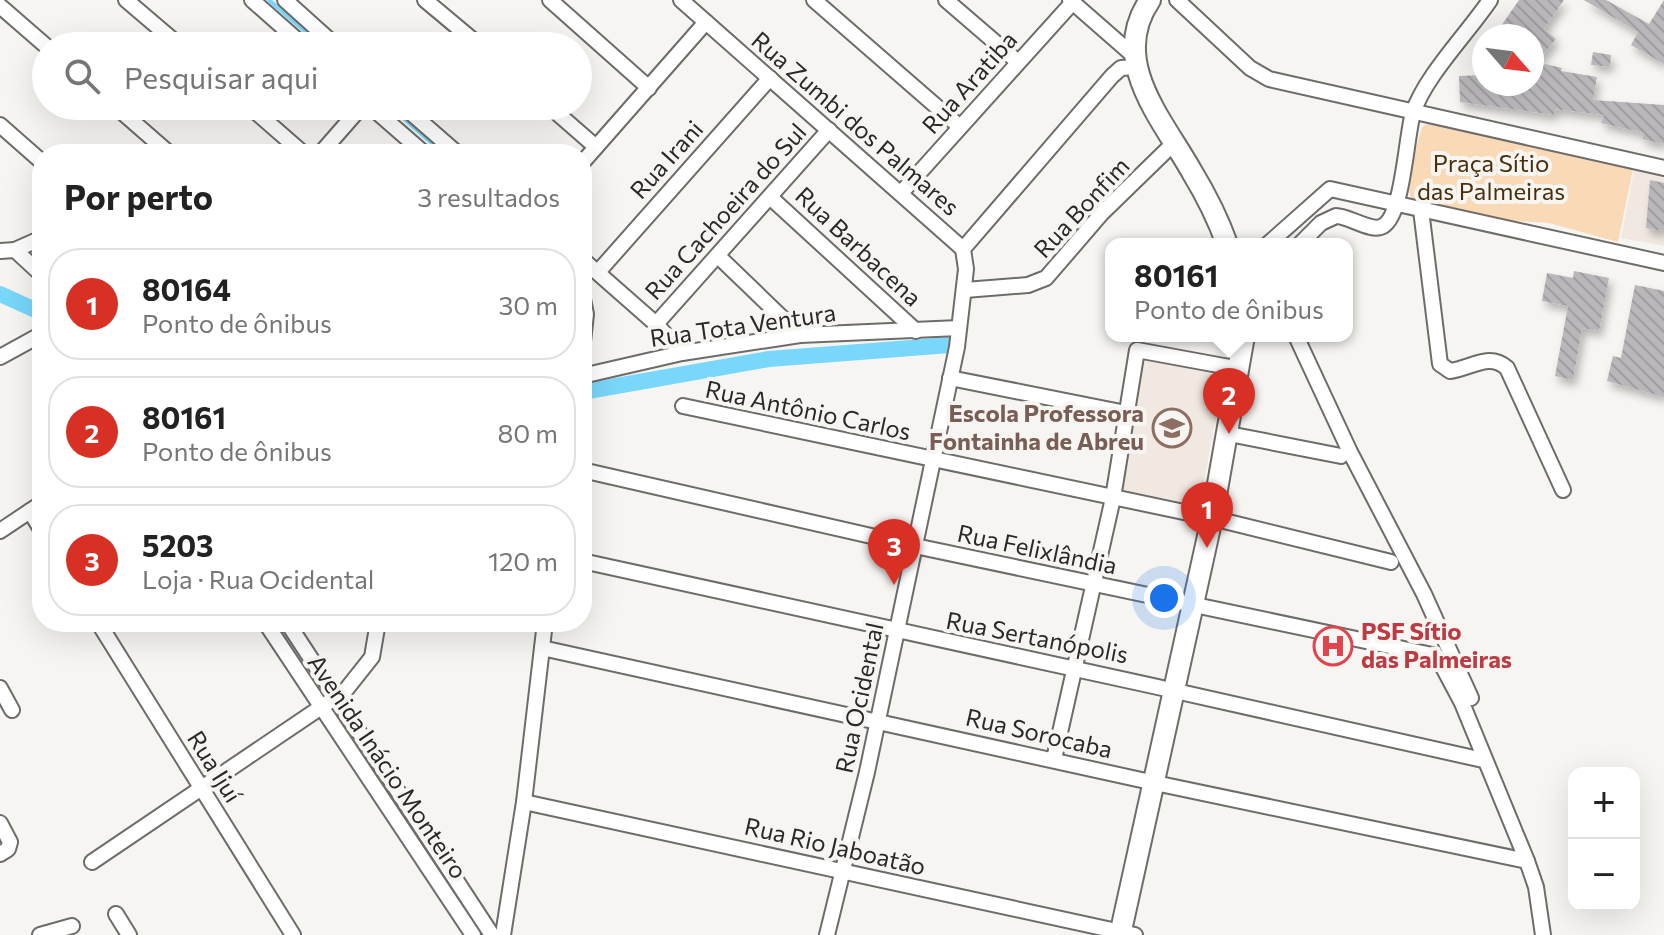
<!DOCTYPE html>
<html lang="pt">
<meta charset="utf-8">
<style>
:root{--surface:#fff;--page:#f2f2f2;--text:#222;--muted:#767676;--line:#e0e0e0;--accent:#d93025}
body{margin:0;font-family:Commissioner,sans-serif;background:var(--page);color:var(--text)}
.controls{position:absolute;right:24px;bottom:24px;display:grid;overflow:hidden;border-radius:16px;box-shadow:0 8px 32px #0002}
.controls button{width:72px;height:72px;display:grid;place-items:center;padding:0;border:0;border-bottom:2px solid var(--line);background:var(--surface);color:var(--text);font:40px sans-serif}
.compass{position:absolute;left:1472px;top:24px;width:72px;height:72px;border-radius:50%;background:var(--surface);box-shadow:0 8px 32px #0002;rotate:118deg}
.you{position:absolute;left:1164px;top:598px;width:28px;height:28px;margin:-20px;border:6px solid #fff;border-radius:50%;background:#1a73e8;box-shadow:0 0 0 12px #1a73e833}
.badge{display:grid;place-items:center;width:52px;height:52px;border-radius:50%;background:var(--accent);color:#fff;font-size:26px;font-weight:700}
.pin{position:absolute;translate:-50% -66px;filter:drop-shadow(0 2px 4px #0008)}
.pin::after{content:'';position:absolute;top:42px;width:28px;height:24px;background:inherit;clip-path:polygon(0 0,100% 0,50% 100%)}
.popup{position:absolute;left:1105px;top:238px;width:248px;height:104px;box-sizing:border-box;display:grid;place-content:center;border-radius:16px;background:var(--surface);filter:drop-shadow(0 2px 6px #0005);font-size:26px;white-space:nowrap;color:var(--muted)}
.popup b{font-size:30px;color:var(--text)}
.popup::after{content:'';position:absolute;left:50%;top:100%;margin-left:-16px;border:16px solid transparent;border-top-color:var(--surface)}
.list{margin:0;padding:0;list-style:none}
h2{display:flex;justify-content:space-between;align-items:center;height:104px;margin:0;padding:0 32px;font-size:34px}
h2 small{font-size:26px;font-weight:400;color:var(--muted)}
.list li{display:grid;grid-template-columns:52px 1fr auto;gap:24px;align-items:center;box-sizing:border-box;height:112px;margin:0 16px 16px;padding:0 16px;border:2px solid var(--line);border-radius:32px}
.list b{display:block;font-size:30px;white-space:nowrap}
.list p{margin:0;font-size:26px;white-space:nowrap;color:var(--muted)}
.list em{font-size:26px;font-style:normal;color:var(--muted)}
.icon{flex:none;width:44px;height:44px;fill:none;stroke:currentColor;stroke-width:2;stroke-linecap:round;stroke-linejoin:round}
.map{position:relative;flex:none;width:1664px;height:935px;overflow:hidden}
.search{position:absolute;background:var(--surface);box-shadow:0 8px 32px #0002;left:32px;top:32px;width:560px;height:88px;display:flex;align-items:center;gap:20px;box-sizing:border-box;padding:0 28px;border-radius:44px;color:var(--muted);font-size:30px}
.panel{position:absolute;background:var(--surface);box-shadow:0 8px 32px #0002;left:32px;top:144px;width:560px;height:488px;border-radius:32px}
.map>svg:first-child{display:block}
.built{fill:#f1e9e1}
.park{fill:#f9d9b6}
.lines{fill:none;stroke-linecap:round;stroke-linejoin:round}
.stream{stroke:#78d7fa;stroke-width:4}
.canal{stroke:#78d7fa;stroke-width:16}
.building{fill:url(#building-back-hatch);filter:url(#shadow)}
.street-casing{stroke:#6e6c69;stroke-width:18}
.secondary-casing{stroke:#6e6c69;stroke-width:24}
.street{stroke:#fff;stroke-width:14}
.secondary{stroke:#fff;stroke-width:20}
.labels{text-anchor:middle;stroke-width:8;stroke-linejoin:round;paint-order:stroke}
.street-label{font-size:24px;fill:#2a2928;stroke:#f7f5f2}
.park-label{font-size:24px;fill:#492e09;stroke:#f7f5f2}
.education-label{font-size:24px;font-weight:bold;fill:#785e54;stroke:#f7f5f2;text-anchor:end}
.health-label{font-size:24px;font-weight:bold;fill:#be3a42;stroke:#f7f5f2;text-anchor:start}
</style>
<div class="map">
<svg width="1664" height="935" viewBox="0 0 1664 935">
<defs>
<pattern id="building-back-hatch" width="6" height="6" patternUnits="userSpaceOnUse" patternTransform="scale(2)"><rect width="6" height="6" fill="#b9b7ba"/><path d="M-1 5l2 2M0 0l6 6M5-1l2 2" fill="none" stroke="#9f9da0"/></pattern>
<filter id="shadow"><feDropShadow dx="3.5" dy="6" stdDeviation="4" flood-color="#0004"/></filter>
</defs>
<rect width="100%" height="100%" fill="#f7f5f2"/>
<g class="built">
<polygon points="1634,170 1664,176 1664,246 1621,238"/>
<polygon points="1145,349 1226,364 1199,508 1117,492"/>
</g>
<path class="park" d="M1427,124L1634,164L1618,242L1549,223L1497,220L1412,201C1403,183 1417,147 1422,127Z"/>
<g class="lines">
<g class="stream">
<polyline points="269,0 322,46"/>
<polyline points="390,106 442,152"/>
</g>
<g class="canal">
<polyline points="0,294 42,313"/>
<polyline points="588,391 769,359 950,345"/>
</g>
</g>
<g class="building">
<polygon points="1519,0 1564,0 1544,29 1556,39 1537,62 1562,68 1561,71 1597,77 1593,100 1664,105 1664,144 1642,139 1644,133 1601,123 1604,115 1555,109 1554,115 1460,102 1459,76 1484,75 1484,84 1532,84 1532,36 1494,36"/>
<polygon points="1584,0 1606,0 1649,24 1664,0 1664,64 1631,45 1638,32"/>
<polygon points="1593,52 1611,55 1610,67 1591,65"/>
<polygon points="1650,180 1664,183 1664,231 1646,228"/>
<polygon points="1574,271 1609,278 1599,331 1582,328 1573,380 1555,376 1568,306 1542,301 1547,273 1573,278"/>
<polygon points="1635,285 1664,291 1664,397 1607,381 1613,356 1621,358"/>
</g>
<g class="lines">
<g class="street-casing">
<g id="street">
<polyline points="126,0 180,46"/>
<polyline points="252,0 304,46"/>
<polyline points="285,0 336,46"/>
<polyline points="425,0 480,46"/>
<polyline points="550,0 649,88"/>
<polyline points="681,0 963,249"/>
<polyline points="814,0 960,127"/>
<polyline points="946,0 1018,62"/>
<polyline points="1070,0 1134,56"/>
<polyline points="1177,0 1250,68 1269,79 1664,168"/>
<polyline points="0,6 46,46"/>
<polyline points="115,106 170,154"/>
<polyline points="249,106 304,154"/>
<polyline points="370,106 425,154"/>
<polyline points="403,106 458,154"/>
<polyline points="549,106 596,147"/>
<polyline points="0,125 42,162"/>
<polyline points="320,154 362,106"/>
<polyline points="582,163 706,22"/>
<polyline points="901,193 1073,2"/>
<polyline points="770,197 916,331"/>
<path d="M1421,210L1440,364L1450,371C1472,368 1489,352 1507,368L1563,490"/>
<polyline points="1268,244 1330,189 1664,263"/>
<path d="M1300,244L1321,223L1336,216C1349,216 1372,233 1383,226C1403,215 1406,137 1413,113C1425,76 1468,33 1490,0"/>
<polyline points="15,250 42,275"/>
<polyline points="0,251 15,250 42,238"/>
<polyline points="718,256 800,335"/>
<polyline points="582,259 656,324 682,353"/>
<polyline points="598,272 770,78"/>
<polyline points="965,290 1028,285 1046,278 1102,213 1174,143"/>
<polyline points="582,294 586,314 582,351"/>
<polyline points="656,324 829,130"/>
<polyline points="1296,336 1350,452 1424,594 1471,698"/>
<polyline points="0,357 42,334"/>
<polyline points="582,376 682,353 800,335 959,328"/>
<polyline points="950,378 1126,413"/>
<polyline points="683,406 1212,518 1391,562"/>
<polyline points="1229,434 1341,456"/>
<polyline points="582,470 915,546 1437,656 1462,703 1527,861 1536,887 1543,935"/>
<polyline points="30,511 42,531"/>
<polyline points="0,531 42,503"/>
<path d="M582,561C883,626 1183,692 1483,760"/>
<polyline points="98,622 293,935"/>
<polyline points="265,622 473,935"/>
<polyline points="287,622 492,935"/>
<polyline points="542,648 1155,783 1527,861"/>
<polyline points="0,688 12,710"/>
<polyline points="1054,759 1113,498 1137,350 1240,369"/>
<polyline points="524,802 1135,935"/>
<polyline points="0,823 10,842 8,849 0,854"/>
<polyline points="92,862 345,691 372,657 378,622"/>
<polyline points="116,914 129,935"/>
<polyline points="40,935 72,926"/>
<polyline points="503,935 524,802 545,622"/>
<polyline points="827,935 867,772 957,347 966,269 963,249 1112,76 1121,68 1137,67"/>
</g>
</g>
<g class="secondary-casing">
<g id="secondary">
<path d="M1150,0C1108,61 1163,120 1192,172C1206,195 1218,219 1227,244"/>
<polyline points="1120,935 1212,518 1244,336"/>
</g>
</g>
<use href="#street" class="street"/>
<use href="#secondary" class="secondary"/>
</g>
<defs>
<g id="school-ring" transform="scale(2)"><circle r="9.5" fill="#f7f5f2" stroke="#8d6e63" stroke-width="1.5"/><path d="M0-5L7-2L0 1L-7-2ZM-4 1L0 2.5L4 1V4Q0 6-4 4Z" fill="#8d6e63"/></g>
<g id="hospital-ring" transform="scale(2)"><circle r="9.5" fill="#f7f5f2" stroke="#e0444e" stroke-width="1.5"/><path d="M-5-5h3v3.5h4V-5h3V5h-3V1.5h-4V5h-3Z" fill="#e0444e"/></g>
</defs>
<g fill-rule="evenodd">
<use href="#school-ring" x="1172" y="428"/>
<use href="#hospital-ring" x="1333" y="646"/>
</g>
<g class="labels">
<g class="street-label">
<text transform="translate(970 83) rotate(-48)" y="8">Rua Aratiba</text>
<text transform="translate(855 124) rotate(41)" y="8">Rua Zumbi dos Palmares</text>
<text transform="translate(667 160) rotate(-48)" y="8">Rua Irani</text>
<text transform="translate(1082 208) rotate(-47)" y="8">Rua Bonfim</text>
<text transform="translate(726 212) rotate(-48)" y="8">Rua Cachoeira do Sul</text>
<text transform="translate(858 247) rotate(43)" y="8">Rua Barbacena</text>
<text transform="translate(743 326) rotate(-8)" y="8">Rua Tota Ventura</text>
<text transform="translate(808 411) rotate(12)" y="8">Rua Antônio Carlos</text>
<text transform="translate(1037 550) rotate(12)" y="8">Rua Felixlândia</text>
<text transform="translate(1037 638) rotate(11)" y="8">Rua Sertanópolis</text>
<text transform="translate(860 698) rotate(-78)" y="8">Rua Ocidental</text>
<text transform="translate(1039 734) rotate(13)" y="8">Rua Sorocaba</text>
<text transform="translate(214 767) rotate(58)" y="8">Rua Ijuí</text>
<text transform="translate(387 767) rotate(56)" y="8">Avenida Inácio Monteiro</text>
<text transform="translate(835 847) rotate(13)" y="8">Rua Rio Jaboatão</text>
</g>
<g class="park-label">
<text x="1491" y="172">Praça Sítio<tspan x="1491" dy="28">das Palmeiras</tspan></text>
</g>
<g class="education-label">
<text x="1144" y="422">Escola Professora<tspan x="1144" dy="28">Fontainha de Abreu</tspan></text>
</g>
<g class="health-label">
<text x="1361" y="640">PSF Sítio<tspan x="1361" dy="28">das Palmeiras</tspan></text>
</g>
</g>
</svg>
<div class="controls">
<button>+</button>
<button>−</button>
</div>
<svg class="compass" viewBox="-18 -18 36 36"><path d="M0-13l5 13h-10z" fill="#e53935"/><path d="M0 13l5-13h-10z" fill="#767676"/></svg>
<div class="you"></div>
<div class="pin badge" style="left:1207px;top:548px">1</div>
<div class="pin badge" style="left:1229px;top:434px">2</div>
<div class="popup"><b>80161</b>Ponto de ônibus</div>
<div class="pin badge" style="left:894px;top:585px">3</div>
<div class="search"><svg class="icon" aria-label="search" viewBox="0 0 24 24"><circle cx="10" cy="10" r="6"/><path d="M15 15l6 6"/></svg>Pesquisar aqui</div>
<section class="panel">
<h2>Por perto<small>3 resultados</small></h2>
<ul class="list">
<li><span class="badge">1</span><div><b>80164</b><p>Ponto de ônibus</p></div><em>30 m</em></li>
<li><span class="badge">2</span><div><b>80161</b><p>Ponto de ônibus</p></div><em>80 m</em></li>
<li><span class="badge">3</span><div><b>5203</b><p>Loja · Rua Ocidental</p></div><em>120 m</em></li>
</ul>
</section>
</div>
